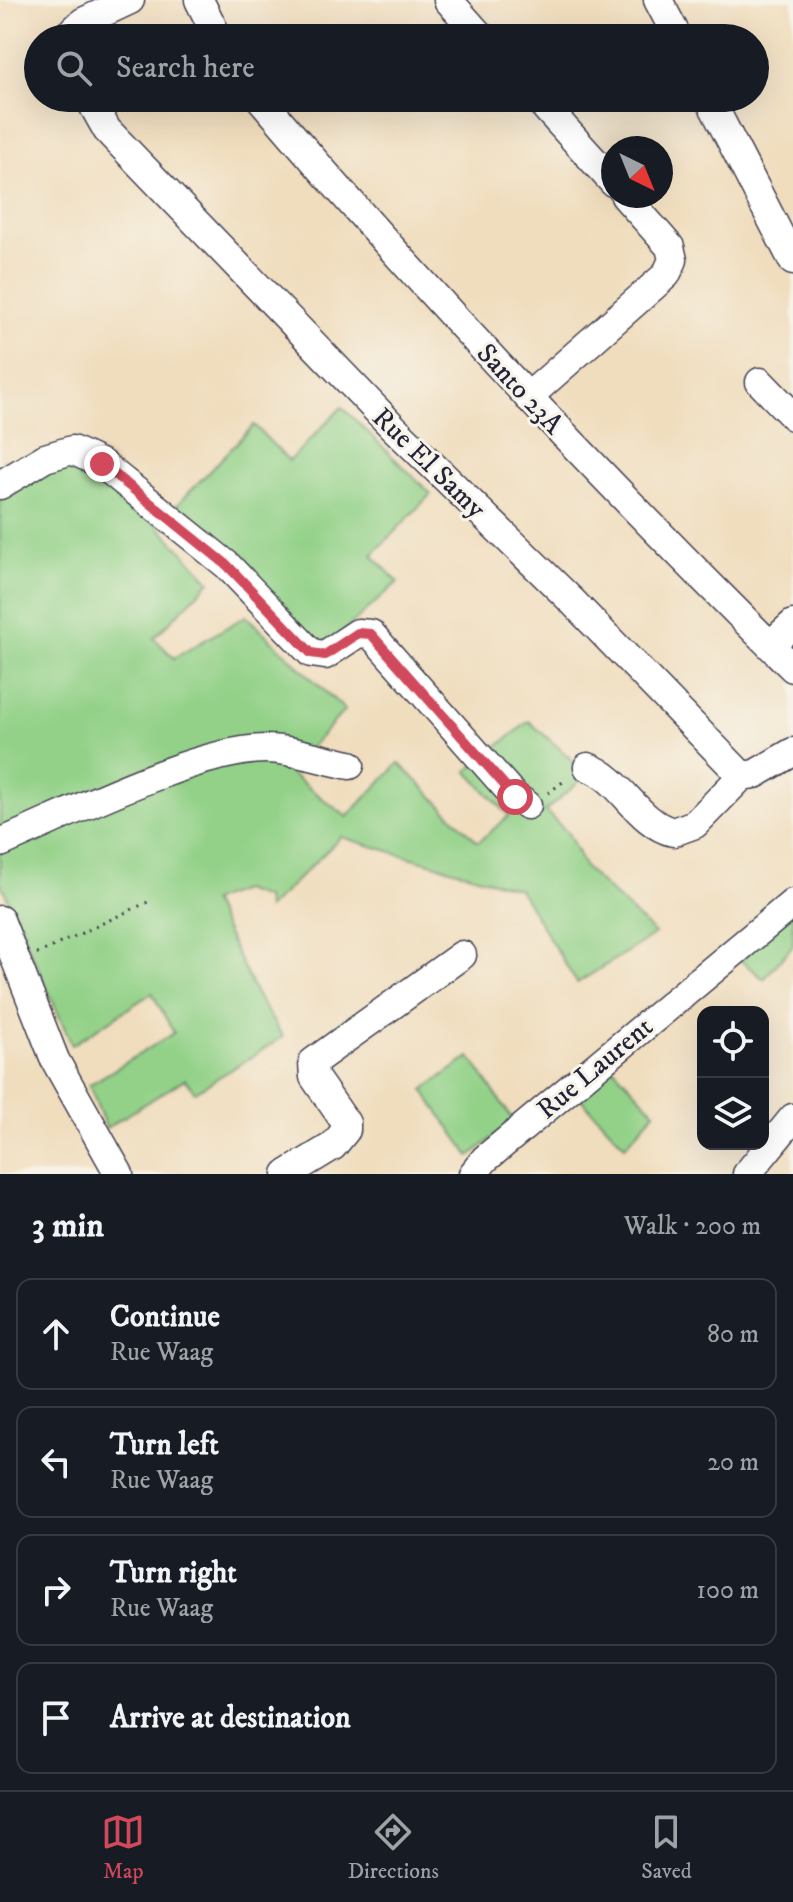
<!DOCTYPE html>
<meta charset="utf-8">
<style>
:root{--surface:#171b24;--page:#20242c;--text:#f1f3f6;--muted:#9ea1a6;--line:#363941;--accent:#d1495b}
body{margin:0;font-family:"IM FELL DW Pica",serif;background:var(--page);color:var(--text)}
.controls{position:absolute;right:24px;bottom:24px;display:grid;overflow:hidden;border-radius:16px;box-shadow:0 8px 32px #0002}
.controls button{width:72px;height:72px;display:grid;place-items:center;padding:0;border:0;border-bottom:2px solid var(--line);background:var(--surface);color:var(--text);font:40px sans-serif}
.compass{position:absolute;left:601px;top:136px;width:72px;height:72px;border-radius:50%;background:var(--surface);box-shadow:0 8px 32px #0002;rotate:137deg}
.stop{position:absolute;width:24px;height:24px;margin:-18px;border:6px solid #d1495b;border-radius:50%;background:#fff}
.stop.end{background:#d1495b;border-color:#fff;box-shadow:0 2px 8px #0008}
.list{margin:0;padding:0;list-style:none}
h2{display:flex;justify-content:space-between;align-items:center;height:104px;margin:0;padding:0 32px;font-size:34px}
h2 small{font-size:26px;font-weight:400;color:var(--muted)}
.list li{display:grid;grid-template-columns:52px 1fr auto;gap:24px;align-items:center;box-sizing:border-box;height:112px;margin:0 16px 16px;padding:0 16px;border:2px solid var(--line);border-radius:16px}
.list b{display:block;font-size:30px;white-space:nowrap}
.list p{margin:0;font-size:26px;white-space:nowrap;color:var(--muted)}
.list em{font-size:26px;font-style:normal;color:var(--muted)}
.icon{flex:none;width:44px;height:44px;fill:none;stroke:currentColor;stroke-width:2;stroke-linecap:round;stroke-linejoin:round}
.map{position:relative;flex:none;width:793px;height:1174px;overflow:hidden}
.search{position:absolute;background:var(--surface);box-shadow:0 8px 32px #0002;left:24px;right:24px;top:24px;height:88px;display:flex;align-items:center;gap:20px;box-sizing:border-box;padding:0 28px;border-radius:44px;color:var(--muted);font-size:30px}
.sheet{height:616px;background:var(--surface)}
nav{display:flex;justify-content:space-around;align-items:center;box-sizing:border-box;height:112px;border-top:2px solid var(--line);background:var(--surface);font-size:22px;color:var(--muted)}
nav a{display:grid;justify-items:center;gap:4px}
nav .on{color:var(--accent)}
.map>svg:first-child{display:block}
.green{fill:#93d188;stroke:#5a7a62;stroke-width:2}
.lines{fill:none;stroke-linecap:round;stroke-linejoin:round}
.minor-casing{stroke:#413e4e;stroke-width:31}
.path{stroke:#413e4e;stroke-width:3;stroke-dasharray:2 6;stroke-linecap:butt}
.minor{stroke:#fff;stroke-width:28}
.route{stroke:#d1495b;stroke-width:10}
.labels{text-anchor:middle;stroke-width:6;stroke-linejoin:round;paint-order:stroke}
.street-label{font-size:28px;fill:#22223b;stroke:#f7f3e8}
</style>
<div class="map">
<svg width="793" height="1174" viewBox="0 0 793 1174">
<rect width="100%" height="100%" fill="#f7f3e8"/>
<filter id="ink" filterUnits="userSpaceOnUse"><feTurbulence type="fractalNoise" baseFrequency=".0125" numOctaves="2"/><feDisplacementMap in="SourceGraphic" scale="16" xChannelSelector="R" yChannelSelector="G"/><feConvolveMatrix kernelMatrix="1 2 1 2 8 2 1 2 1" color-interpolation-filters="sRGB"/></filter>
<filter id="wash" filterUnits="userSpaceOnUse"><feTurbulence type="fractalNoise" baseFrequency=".006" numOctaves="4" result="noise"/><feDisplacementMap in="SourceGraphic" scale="32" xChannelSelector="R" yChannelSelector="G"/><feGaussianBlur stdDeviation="1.8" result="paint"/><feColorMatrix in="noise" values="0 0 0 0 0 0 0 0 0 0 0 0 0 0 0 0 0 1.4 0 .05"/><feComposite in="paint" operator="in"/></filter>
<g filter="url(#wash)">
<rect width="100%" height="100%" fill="#f0ddbd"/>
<g class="green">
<polygon points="342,407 431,494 372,555 398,582 318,655 170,512 254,425 289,461"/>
<polygon points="67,457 142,509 210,581 154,638 174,658 246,616 345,710 288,772 347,817 399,763 478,842 509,816 467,771 529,721 588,774 545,811 568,833 585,868 655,934 577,983 519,889 341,837 267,909 265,898 242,890 211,901 257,996 283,1037 195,1092 185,1079 106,1128 89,1085 174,1033 152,993 72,1045 0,881 0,491"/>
<polygon points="793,906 793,945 764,979 735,956"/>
<polygon points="470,1057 514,1121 470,1156 423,1090"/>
<polygon points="612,1066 655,1112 625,1146 578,1096"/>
</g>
</g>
<g filter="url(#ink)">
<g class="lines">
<g class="minor-casing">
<g id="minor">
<polyline points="199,0 218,38"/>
<polyline points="448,0 482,38"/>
<polyline points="658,0 678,38"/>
<polyline points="65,38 83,22 130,0"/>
<polyline points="89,98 107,130 393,427 572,601 742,776 755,774 793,752"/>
<path d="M260,98C429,296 608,485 793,668"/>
<polyline points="537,98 613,182"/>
<polyline points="709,98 793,261"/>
<polyline points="760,382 793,416"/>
<polyline points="528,397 666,275 673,260 670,247 625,196"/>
<polyline points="0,485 45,458 72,450 102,464 227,565 311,653 325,655 358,633 371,634 515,797 527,805"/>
<polyline points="770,645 793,624"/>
<path d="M588,767C622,779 637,823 673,832L695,824L742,776"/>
<path d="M0,843C69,814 194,750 265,749C292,749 323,760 350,765"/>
<polyline points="0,920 55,1060 119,1174"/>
<polyline points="287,1174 333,1146 346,1130 346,1123 314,1077 313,1062 462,955"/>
<polyline points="473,1174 485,1159 793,903"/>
<polyline points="747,1174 793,1118"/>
</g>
</g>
<g class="path">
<polyline points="548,793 567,779"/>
<polyline points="37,954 150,901"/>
</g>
<use href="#minor" class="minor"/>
</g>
</g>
<g class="lines" filter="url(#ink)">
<polyline class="route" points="102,464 227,565 311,653 325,655 358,633 371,634 515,797"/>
</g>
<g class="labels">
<g class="street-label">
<text transform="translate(521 388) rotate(47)" y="10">Santo 23A</text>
<text transform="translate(430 462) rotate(44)" y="10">Rue El Samy</text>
<text transform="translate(594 1067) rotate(-40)" y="10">Rue Laurent</text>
</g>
</g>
</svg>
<div class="controls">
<button><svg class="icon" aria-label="locate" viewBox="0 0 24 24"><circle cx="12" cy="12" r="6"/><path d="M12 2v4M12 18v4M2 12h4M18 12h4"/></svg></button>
<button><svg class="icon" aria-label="layers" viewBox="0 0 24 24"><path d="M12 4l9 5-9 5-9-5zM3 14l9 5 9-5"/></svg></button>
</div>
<svg class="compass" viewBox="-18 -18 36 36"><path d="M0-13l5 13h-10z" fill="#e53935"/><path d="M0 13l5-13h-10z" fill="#9ea1a6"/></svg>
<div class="stop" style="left:515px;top:797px"></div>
<div class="stop end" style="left:102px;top:464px"></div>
<div class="search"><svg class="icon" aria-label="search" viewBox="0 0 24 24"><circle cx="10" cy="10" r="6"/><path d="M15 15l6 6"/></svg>Search here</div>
</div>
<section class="sheet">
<h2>3 min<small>Walk · 200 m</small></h2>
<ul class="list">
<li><svg class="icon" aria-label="ahead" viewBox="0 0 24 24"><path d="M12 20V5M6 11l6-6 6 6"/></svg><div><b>Continue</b><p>Rue Waag</p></div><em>80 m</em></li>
<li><svg class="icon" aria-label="left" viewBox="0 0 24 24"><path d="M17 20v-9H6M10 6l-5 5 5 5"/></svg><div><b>Turn left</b><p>Rue Waag</p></div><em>20 m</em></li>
<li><svg class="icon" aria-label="right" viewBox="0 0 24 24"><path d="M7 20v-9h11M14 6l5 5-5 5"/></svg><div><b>Turn right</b><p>Rue Waag</p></div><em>100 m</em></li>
<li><svg class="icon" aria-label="arrive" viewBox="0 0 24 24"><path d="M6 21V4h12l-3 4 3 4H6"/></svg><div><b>Arrive at destination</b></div></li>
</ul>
</section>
<nav>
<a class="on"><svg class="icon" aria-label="map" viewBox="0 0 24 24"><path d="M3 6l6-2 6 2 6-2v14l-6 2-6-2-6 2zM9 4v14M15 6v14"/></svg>Map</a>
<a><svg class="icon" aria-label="directions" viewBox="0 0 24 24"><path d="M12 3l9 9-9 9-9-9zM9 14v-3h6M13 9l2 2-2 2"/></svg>Directions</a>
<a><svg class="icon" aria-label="saved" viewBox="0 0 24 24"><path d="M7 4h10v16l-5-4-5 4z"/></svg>Saved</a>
</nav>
